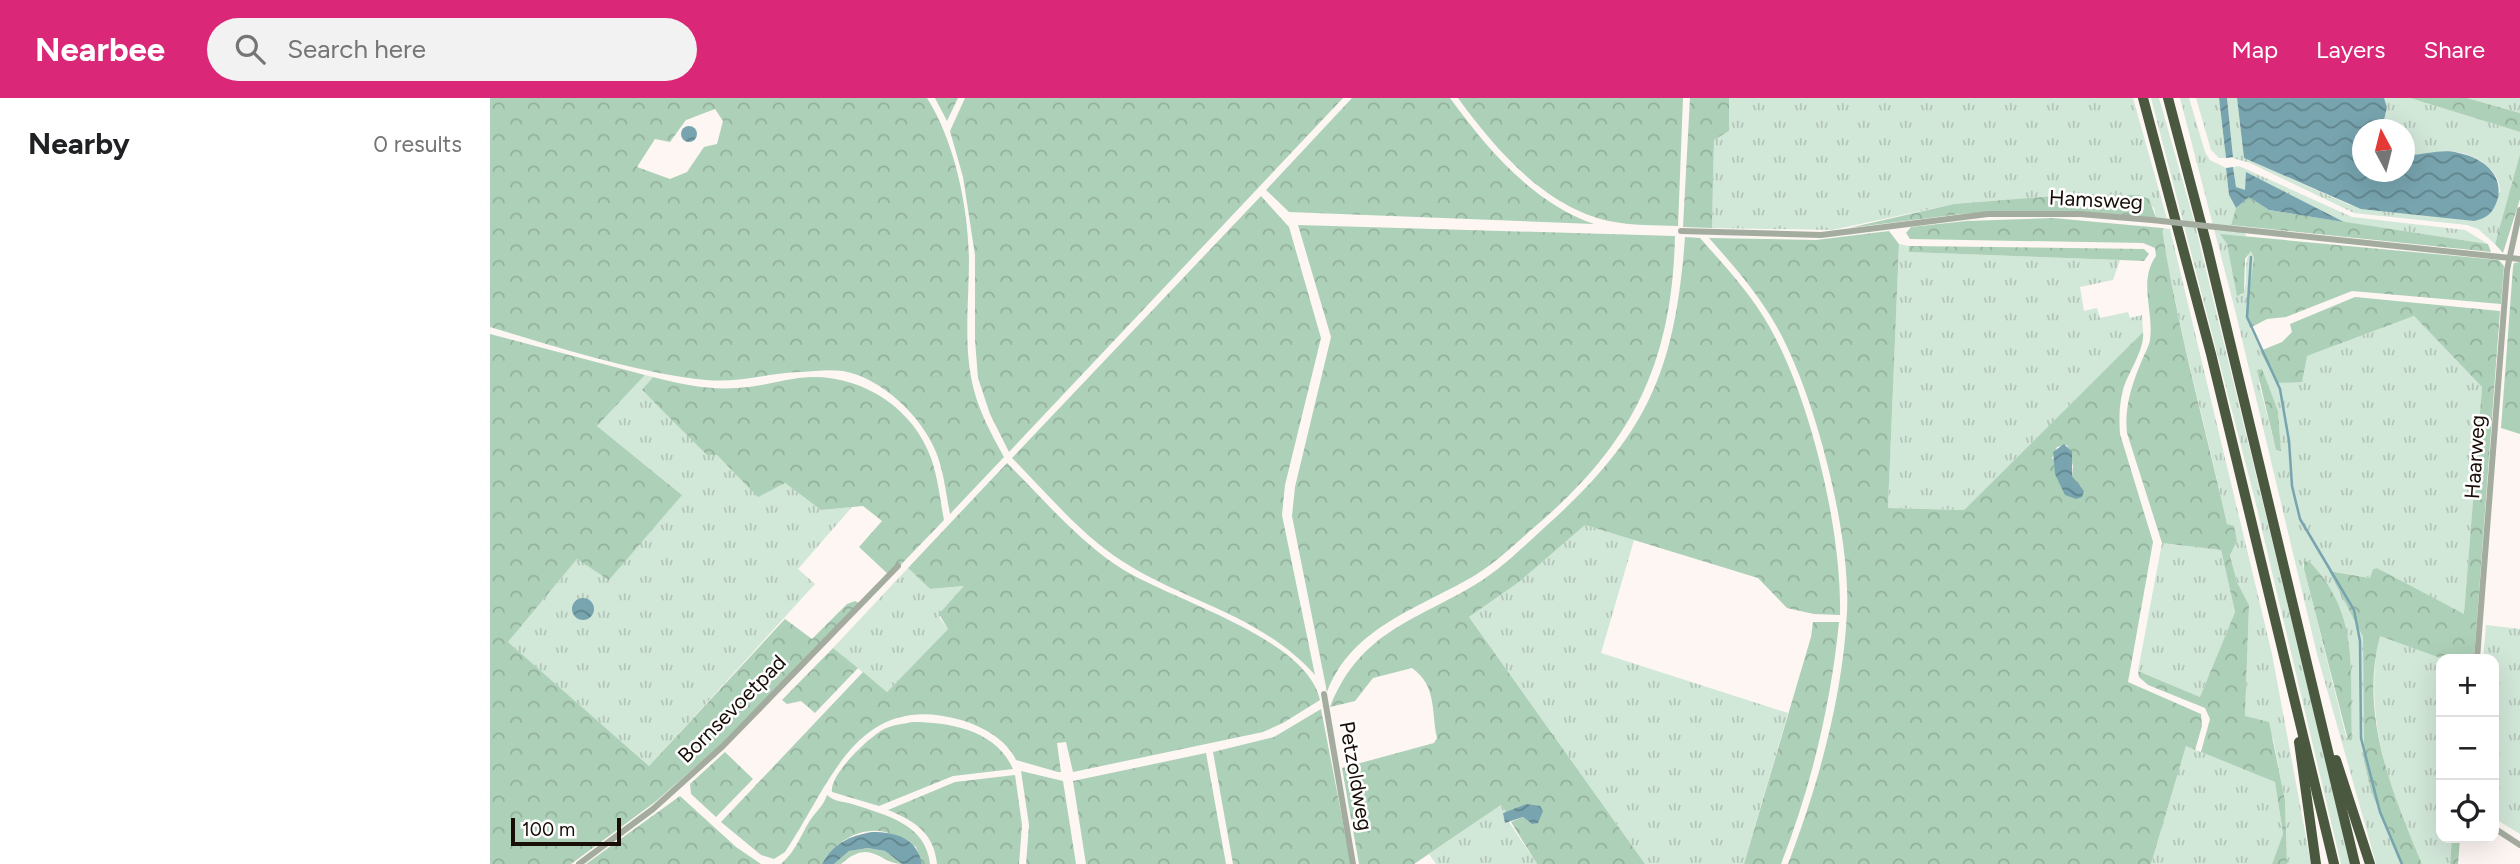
<!DOCTYPE html>
<meta charset="utf-8">
<style>
:root{--surface:#fff;--page:#f2f2f2;--text:#202124;--muted:#757577;--line:#e0e0e0;--accent:#db2777}
body{margin:0;font-family:Figtree,sans-serif;background:var(--page);color:var(--text)}
.controls{position:absolute;right:21px;bottom:21px;display:grid;overflow:hidden;border-radius:14px;box-shadow:0 7px 28px #0002}
.controls button{width:63px;height:63px;display:grid;place-items:center;padding:0;border:0;border-bottom:2px solid var(--line);background:var(--surface);color:var(--text);font:35px sans-serif}
.compass{position:absolute;left:1862px;top:21px;width:63px;height:63px;border-radius:50%;background:var(--surface);box-shadow:0 7px 28px #0002;rotate:353deg}
.scale{position:absolute;left:21px;bottom:18px;width:110px;box-sizing:border-box;padding-left:7px;border:4px solid #180d07;border-top:0;font-size:19px;line-height:24px;white-space:nowrap;color:#180d07;-webkit-text-stroke:5px #fff;paint-order:stroke}
.list{margin:0;padding:0;list-style:none}
h2{display:flex;justify-content:space-between;align-items:center;height:91px;margin:0;padding:0 28px;font-size:30px}
h2 small{font-size:23px;font-weight:400;color:var(--muted)}
.icon{flex:none;width:38px;height:38px;fill:none;stroke:currentColor;stroke-width:2;stroke-linecap:round;stroke-linejoin:round}
.map{position:relative;flex:none;width:2030px;height:766px;overflow:hidden}
header{display:flex;align-items:center;gap:42px;box-sizing:border-box;height:98px;padding:0 35px;background:var(--accent);color:#fff}
header strong{font-size:33px}
nav{display:flex;gap:38px;margin-inline-start:auto;font-size:24px}
.search{width:490px;height:63px;background:var(--page);display:flex;align-items:center;gap:18px;box-sizing:border-box;padding:0 24px;border-radius:38px;color:var(--muted);font-size:26px}
main{display:flex}
aside{flex:1;background:var(--surface)}
.map>svg:first-child{display:block}
.grass{fill:url(#grass-tufts);fill-rule:evenodd}
.forest{fill:url(#forest-crowns);fill-rule:evenodd}
.water{fill:url(#water-waves)}
.lines{fill:none;stroke-linecap:round;stroke-linejoin:round}
.stream{stroke:#77a4af;stroke-width:2.5}
.minor{stroke:#a4ac9f;stroke-width:6}
.motorway{stroke:#49583e;stroke-width:10}
.minor-bridge{stroke:#a4ac9f;stroke-width:6}
.labels{text-anchor:middle;stroke-width:5;stroke-linejoin:round;paint-order:stroke}
.street-label{font-size:21px;fill:#180d07;stroke:#fff}
</style>
<header>
<strong>Nearbee</strong>
<div class="search"><svg class="icon" aria-label="search" viewBox="0 0 24 24"><circle cx="10" cy="10" r="6"/><path d="M15 15l6 6"/></svg>Search here</div>
<nav><a>Map</a><a>Layers</a><a>Share</a></nav>
</header>
<main>
<aside>
<h2>Nearby<small>0 results</small></h2>
<ul class="list">
</ul>
</aside>
<div class="map">
<svg width="2030" height="766" viewBox="0 0 2030 766">
<defs>
<pattern id="grass-tufts" width="24" height="20" patternUnits="userSpaceOnUse" patternTransform="scale(1.75)"><rect width="24" height="20" fill="#d1e7d8"/><path d="M3 7l-1-3M5 7V3M7 7l1-3M15 17l-1-3M17 17v-4M19 17l1-3" fill="none" stroke="#b3c5b8"/></pattern>
<pattern id="forest-crowns" width="20" height="18" patternUnits="userSpaceOnUse" patternTransform="scale(1.75)"><rect width="20" height="18" fill="#add0b8"/><path d="M2 6a3 3 0 1 1 6 0M12 15a3 3 0 1 1 6 0" fill="none" stroke="#94b19d"/></pattern>
<pattern id="water-waves" width="16" height="10" patternUnits="userSpaceOnUse" patternTransform="scale(1.75)"><rect width="16" height="10" fill="#77a4af"/><path d="M0 5q4-4 8 0t8 0" fill="none" stroke="#61848c"/></pattern>
</defs>
<rect width="100%" height="100%" fill="#fdf6f2"/>
<g class="grass">
<polygon points="1239,0 1643,0 1677,121 1666,120 1664,110 1649,97 1589,96 1464,106 1342,132 1222,130 1224,42 1239,33"/>
<polygon points="1661,0 1669,0 1704,123 1861,766 1851,766 1764,398"/>
<path d="M1690,0H1699L1715,54L1720,62L1736,70L1739,97L1746,110L1741,127L1752,129L1756,138L1731,137L1737,145L1751,198C1761,186 1751,167 1761,152L1764,160L1756,214L1760,230L1787,284L1817,258L1924,218L1992,289L1974,517L1887,470L1883,471L1881,480L1840,473L1873,539L1874,663L1881,693L1910,766H1886L1885,762L1827,556L1745,212ZM1775,281L1788,313L1791,353L1786,352L1769,285ZM1819,463C1868,514 1862,576 1857,642L1814,471L1813,466Z"/>
<polygon points="1706,0 1729,0 1736,60 1729,60 1721,52"/>
<path d="M1737,0H1747L1754,60L1860,107L1984,123L2010,94C2011,72 1984,55 1964,54C1948,53 1931,58 1915,57L1914,32L1892,31L1897,9L1894,0H1920L2030,34V56L2005,146L1988,131L1977,127L1864,115L1760,65L1739,59L1743,58Z"/>
<polygon points="1977,0 2030,0 2030,15"/>
<polygon points="1749,68 1862,119 1975,132 1998,146 1854,124 1757,75 1755,93 1746,89 1743,69"/>
<path d="M1672,130L1680,131L1782,556L1821,766H1797L1795,702L1783,640L1755,618L1759,507L1747,484L1740,456L1747,443L1744,429L1737,426C1716,327 1687,230 1672,130Z"/>
<polygon points="1409,146 1419,148 1419,154 1630,162 1623,182 1590,189 1594,213 1607,210 1610,220 1638,214 1640,220 1652,217 1653,234 1474,412 1398,410"/>
<polygon points="155,277 163,279 152,293 227,357 268,398 295,385 331,412 362,409 308,471 325,486 159,668 18,544 87,461 191,396 107,328"/>
<polygon points="1095,427 1144,442 1111,555 1298,615 1254,766 1155,766 979,519 1029,484"/>
<polygon points="1672,445 1731,452 1745,514 1710,599 1648,573"/>
<polygon points="418,470 440,491 475,488 449,519 458,531 397,594 343,550"/>
<polygon points="1996,527 2030,531 2030,736 2004,720 2004,561 1993,561"/>
<path d="M1889,537L1953,561L1951,740H1962L1960,766H1932C1899,687 1873,624 1889,537Z"/>
<polygon points="1696,648 1785,684 1793,736 1782,766 1661,766"/>
<polygon points="1011,707 1016,714 1013,715 1047,766 946,766 939,756"/>
</g>
<g class="forest">
<path d="M0,0H437C465,44 478,109 479,161C479,200 474,241 481,279C486,308 500,334 514,359L460,416C456,396 454,374 446,354C432,319 392,280 353,273C340,271 324,273 311,274C278,275 249,285 216,282C148,275 67,249 0,229ZM225,11L233,23L227,46L214,49L197,74L180,81L147,69L165,41L180,44L196,22Z"/>
<polygon points="445,0 468,0 457,23"/>
<polygon points="475,0 853,0 519,354 500,316 488,280 485,242 485,157 473,79 460,33"/>
<path d="M862,0H960C997,51 1043,105 1104,126L799,114L776,92Z"/>
<path d="M968,0H1193L1188,128C1165,127 1142,128 1119,123C1055,109 1005,51 968,0Z"/>
<polygon points="1200,0 1239,0 1239,33 1224,42 1222,130 1193,129"/>
<polygon points="1920,0 1977,0 2030,15 2030,34"/>
<polygon points="2030,56 2030,101 2013,155 2005,146"/>
<polygon points="1589,96 1649,97 1659,101 1666,120 1532,113 1471,116 1359,130 1464,106"/>
<path d="M771,98L799,129L831,240L795,387L792,417L825,577C770,516 697,505 632,463C591,437 556,394 522,360Z"/>
<polygon points="1759,99 1779,112 1998,146 2001,154 1741,127 1746,110"/>
<path d="M1563,120L1672,130C1687,230 1715,327 1737,426L1744,428L1747,443L1740,457L1747,484L1759,507L1755,618L1779,624L1795,702L1797,766H1782L1793,736L1785,684L1711,654L1720,621L1715,610L1658,587L1649,579L1648,573L1710,599L1745,514L1731,452L1672,445L1637,335C1634,309 1642,286 1652,262C1655,255 1659,248 1660,242C1664,213 1648,183 1666,158L1665,150L1653,145L1420,141L1416,135L1421,129L1476,123Z"/>
<path d="M808,127L1185,138C1182,269 1140,349 1041,432C1024,447 1006,464 987,476C931,510 862,528 837,594L802,418L805,389L841,239Z"/>
<path d="M1399,133L1409,146L1398,410L1474,412L1653,234C1655,252 1638,274 1633,292C1629,307 1629,321 1630,336L1663,444L1638,584L1711,616L1712,628L1705,652L1696,648L1661,766H1298C1328,688 1353,598 1357,514C1361,435 1324,291 1284,224C1266,193 1242,166 1219,140L1326,142ZM1577,347L1583,368L1582,378L1594,396L1562,360L1567,349Z"/>
<polygon points="1730,136 2009,162 2014,168 2011,206 1862,193 1796,219 1777,221 1760,230 1756,213 1764,160 1761,153 1755,161 1754,195 1747,198 1737,146"/>
<path d="M1195,139L1210,140C1234,167 1261,196 1279,228C1321,302 1352,433 1350,517L1324,516L1297,510L1268,480L1095,427L1029,484L979,519L1155,766H1047L1021,724L1033,719L1042,726L1036,706L1016,714L1011,707L924,766H869L852,670L944,645L947,640C941,612 947,588 922,570L883,580L865,603L840,609C868,539 915,526 976,492C1006,476 1030,452 1055,429C1157,338 1185,274 1195,139Z"/>
<polygon points="1419,148 1654,151 1659,156 1654,163 1630,162 1419,154"/>
<polygon points="2030,164 2030,336 2011,330 2023,169 2024,165"/>
<path d="M1865,199L2010,213L1984,561H1953L1890,538C1869,616 1902,694 1932,766H1910L1881,693L1874,663L1873,539L1839,473L1880,480L1883,471L1887,470L1974,516L1992,289L1924,218L1817,258L1812,284L1787,285L1770,253L1792,244L1802,234L1800,226Z"/>
<polygon points="0,236 155,277 107,328 192,397 119,482 87,461 18,544 159,668 295,521 322,541 357,506 365,503 373,507 310,573 225,652 165,704 81,766 0,766"/>
<polygon points="1772,271 1788,313 1791,353 1786,352 1767,272"/>
<path d="M163,279C189,286 219,292 247,290C272,289 296,280 321,279C373,278 423,310 441,360C448,380 450,401 454,422L400,478L369,449L392,423L373,408L331,412L295,385L268,399L227,357H217L152,292Z"/>
<path d="M517,365C551,399 586,440 626,467C675,501 817,538 830,602L793,625L773,634L583,674L576,644L567,645L571,674H568L526,662C517,642 492,628 471,622C366,592 341,686 295,754L284,761L271,757L231,724L373,574L397,594L458,531L449,516L474,488L440,491L418,470Z"/>
<path d="M1819,463C1871,517 1859,573 1862,641L1858,642L1814,471V464Z"/>
<path d="M1323,524H1349C1341,606 1321,689 1291,766H1254L1321,539Z"/>
<polygon points="343,550 368,570 325,615 311,603 297,606 292,602"/>
<polygon points="831,611 861,766 743,766 723,654 784,639"/>
<path d="M422,624C460,624 506,632 523,671L463,678L389,708L342,694C339,677 379,639 394,631C402,627 413,626 422,624Z"/>
<polygon points="235,654 263,681 226,719 201,696 200,686"/>
<polygon points="716,655 736,766 596,766 583,683"/>
<polygon points="531,673 573,683 586,766 536,766 539,727"/>
<path d="M525,677L532,727L529,766H447C444,735 425,723 398,712L465,684Z"/>
<path d="M337,697C345,704 352,703 362,706C396,717 436,726 440,766H432L426,749C417,744 405,736 395,734C369,728 344,745 332,766H291C305,754 310,739 319,724C325,714 333,709 337,697Z"/>
<polygon points="190,698 246,749 271,766 96,766"/>
<polygon points="1962,740 1970,740 1968,766 1960,766"/>
<path d="M378,750L395,753L412,766C390,766 381,739 351,766H344L359,753Z"/>
</g>
<g class="water">
<polygon points="1729,0 1737,0 1743,59 1736,60"/>
<path d="M1747,0H1894L1897,9L1892,31L1872,32V74H1914L1915,57C1932,58 1952,50 1969,55C1993,60 2015,77 2007,103C2002,116 1997,120 1984,123L1871,111L1754,60Z"/>
<circle cx="199" cy="36" r="8"/>
<polygon points="1743,69 1746,89 1755,92 1756,74 1854,124 1779,112 1759,99 1746,110 1739,97 1736,70"/>
<polygon points="1574,346 1582,354 1582,378 1594,393 1592,399 1586,401 1575,397 1565,376 1563,354"/>
<circle cx="93" cy="511" r="11"/>
<polygon points="1036,706 1050,708 1053,713 1048,725 1042,726 1033,719 1015,725 1013,715"/>
<path d="M382,734C406,734 427,740 432,766H412L395,753L378,750L359,753L344,766H332C344,745 359,738 382,734Z"/>
</g>
<g class="lines">
<polyline class="stream" points="1761,159 1757,219 1790,291 1799,343 1802,388 1810,421 1864,512 1870,543 1871,640 1890,714 1912,766"/>
<g class="minor">
<polyline points="1735,130 2030,161"/>
<polyline points="1191,133 1331,137 1498,116 1590,116 1662,122"/>
<polyline points="1987,561 2017,172 2030,112"/>
<polyline points="834,596 863,766"/>
<polyline points="2004,730 2030,747"/>
<polyline points="89,766 163,711 233,648 408,468"/>
</g>
<g class="motorway">
<polyline points="1653,0 1721,256 1844,766"/>
<polyline points="1678,0 1717,148 1865,766"/>
<polyline points="1809,644 1826,766"/>
<polyline points="1846,662 1880,766"/>
</g>
<polyline class="minor-bridge" points="1662,122 1735,130"/>
</g>
<g class="labels">
<g class="street-label">
<text transform="translate(1606 102) rotate(3)" y="7">Hamsweg</text>
<text transform="translate(1985 359) rotate(-86)" y="7">Haarweg</text>
<text transform="translate(242 611) rotate(-45)" y="7">Bornsevoetpad</text>
<text transform="translate(866 678) rotate(80)" y="7">Petzoldweg</text>
</g>
</g>
</svg>
<div class="controls">
<button>+</button>
<button>−</button>
<button><svg class="icon" aria-label="locate" viewBox="0 0 24 24"><circle cx="12" cy="12" r="6"/><path d="M12 2v4M12 18v4M2 12h4M18 12h4"/></svg></button>
</div>
<svg class="compass" viewBox="-18 -18 36 36"><path d="M0-13l5 13h-10z" fill="#e53935"/><path d="M0 13l5-13h-10z" fill="#757577"/></svg>
<div class="scale">100 m</div>
</div>
</main>
